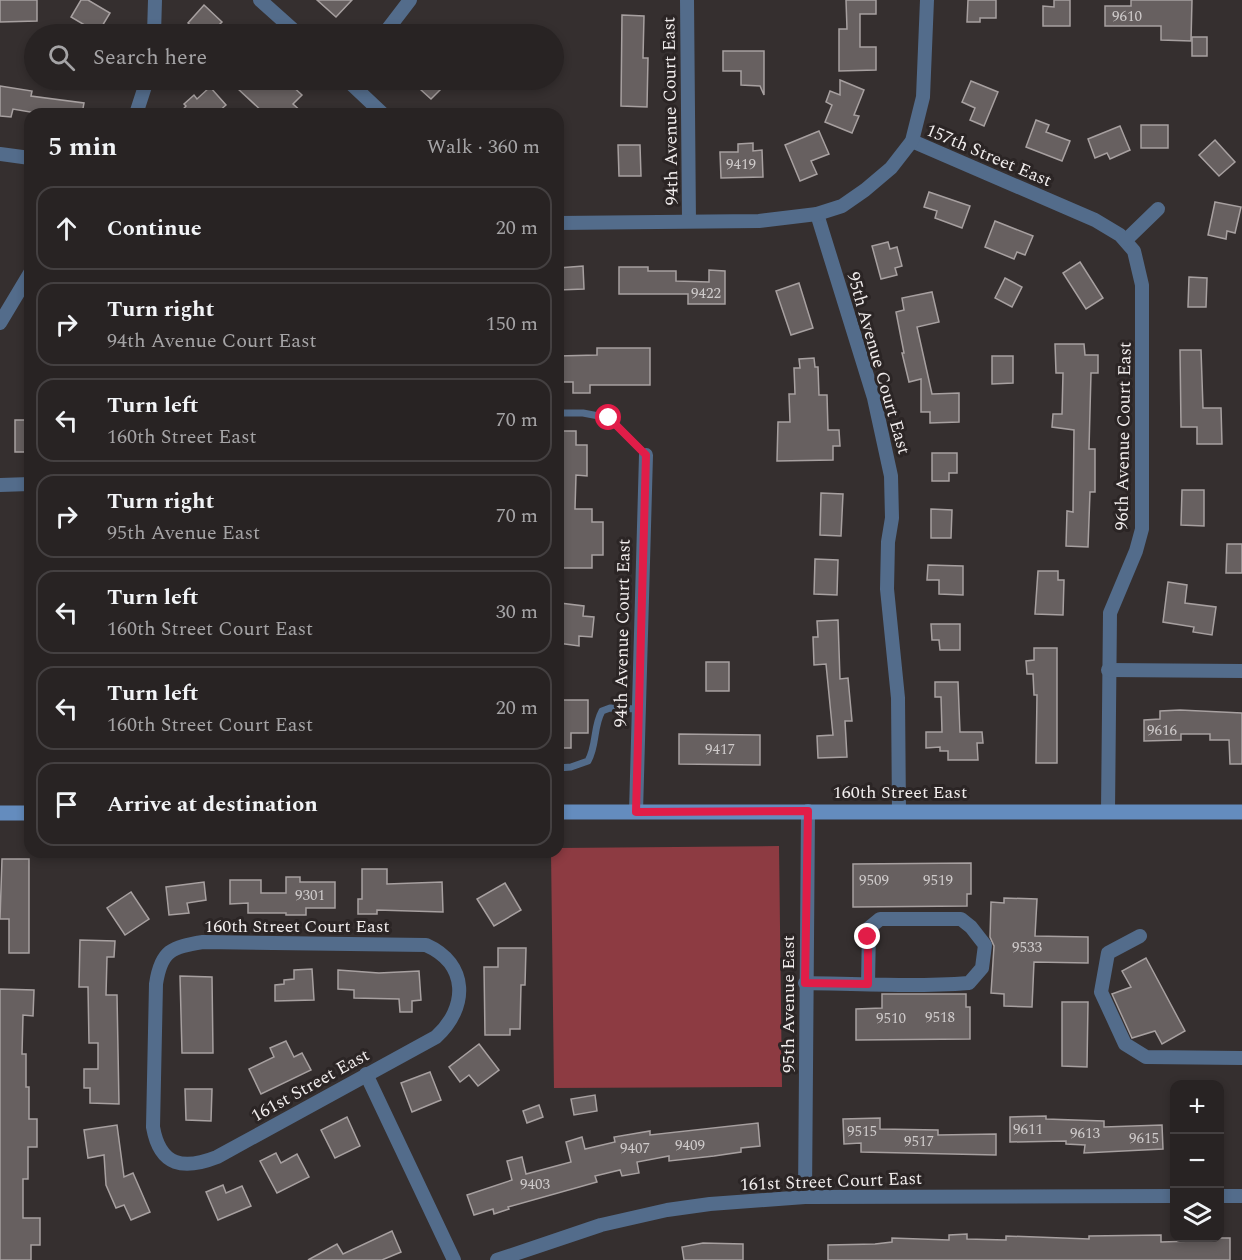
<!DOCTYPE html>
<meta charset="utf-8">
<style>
:root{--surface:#282323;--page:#302b2b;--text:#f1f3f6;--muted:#a5a4a6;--line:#444041}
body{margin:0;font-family:Spectral,serif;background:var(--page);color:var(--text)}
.controls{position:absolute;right:18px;bottom:18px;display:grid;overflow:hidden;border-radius:12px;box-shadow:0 3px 9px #0003}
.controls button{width:54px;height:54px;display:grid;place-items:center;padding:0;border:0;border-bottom:2px solid var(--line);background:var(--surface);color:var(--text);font:30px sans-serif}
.stop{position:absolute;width:18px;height:18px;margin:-14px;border:4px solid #e11d48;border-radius:50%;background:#fff}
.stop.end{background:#e11d48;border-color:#fff;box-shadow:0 2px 6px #0008}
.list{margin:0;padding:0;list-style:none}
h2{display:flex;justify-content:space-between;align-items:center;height:78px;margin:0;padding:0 24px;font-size:26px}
h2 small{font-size:20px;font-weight:400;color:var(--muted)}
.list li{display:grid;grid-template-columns:39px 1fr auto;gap:18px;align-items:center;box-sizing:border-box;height:84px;margin:0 12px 12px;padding:0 12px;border:2px solid var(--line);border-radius:18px}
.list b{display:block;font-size:22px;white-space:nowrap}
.list p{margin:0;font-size:20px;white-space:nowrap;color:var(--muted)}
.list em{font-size:20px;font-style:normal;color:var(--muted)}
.icon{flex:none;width:33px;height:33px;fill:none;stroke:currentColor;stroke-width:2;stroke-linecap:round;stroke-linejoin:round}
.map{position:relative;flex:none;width:1242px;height:1260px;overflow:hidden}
.search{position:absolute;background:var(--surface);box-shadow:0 3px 9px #0003;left:24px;top:24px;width:540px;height:66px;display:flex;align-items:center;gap:15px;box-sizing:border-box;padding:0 21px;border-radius:33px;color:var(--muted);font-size:22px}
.panel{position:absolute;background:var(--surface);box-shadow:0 3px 9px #0003;left:24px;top:108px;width:540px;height:750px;border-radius:18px}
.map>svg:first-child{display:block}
.green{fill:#8d3b42}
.building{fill:#676060;stroke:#a7a0a0;stroke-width:1.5}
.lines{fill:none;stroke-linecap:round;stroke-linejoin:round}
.lane{stroke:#536c8b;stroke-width:7}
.street{stroke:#536c8b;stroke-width:14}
.secondary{stroke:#648cbe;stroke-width:15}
.route{stroke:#e11d48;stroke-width:8}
.labels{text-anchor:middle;stroke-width:6;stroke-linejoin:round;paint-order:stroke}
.number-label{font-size:15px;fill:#cecaca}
.street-label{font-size:18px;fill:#f1eded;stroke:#2b2525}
</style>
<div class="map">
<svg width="1242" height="1260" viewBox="0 0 1242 1260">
<rect width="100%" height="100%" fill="#352f2f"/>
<polygon class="green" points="779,846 782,1087 554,1088 551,852 558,852 558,848"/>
<g class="building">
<polygon points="0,0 37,0 37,21 0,22"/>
<polygon points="81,0 88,0 110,13 98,33 71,17"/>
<polygon points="317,0 352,0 336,17"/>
<polygon points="846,0 876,0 876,14 860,14 860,47 876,47 876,70 839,71 839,29 847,29"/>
<polygon points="968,0 996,0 996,18 980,18 980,22 967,22"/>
<polygon points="1054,0 1070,0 1070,26 1043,26 1043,6 1054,7"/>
<polygon points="1131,0 1192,0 1191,41 1161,40 1161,26 1105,26 1105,6 1131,6"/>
<polygon points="204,5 222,22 217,27 224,34 189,34 194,28 188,23"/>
<polygon points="622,15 644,16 643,58 648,58 647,107 621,106"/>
<rect x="1192" y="37" width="15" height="19"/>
<polygon points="723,51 764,51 764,95 760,86 741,85 741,71 723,71"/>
<polygon points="245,80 280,80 287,87 290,84 302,95 293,104 304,114 265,114 237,88"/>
<polygon points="410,80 450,80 431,99"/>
<polygon points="840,80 864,90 854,115 859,116 852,133 825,122 832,105 826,102 830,91 840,95"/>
<polygon points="971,81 998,92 984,126 970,120 975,108 962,102"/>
<polygon points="0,86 32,91 31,96 84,103 82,114 42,114 13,109 11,117 0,116"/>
<polygon points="210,87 226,105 216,114 179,114 186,106 184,104 194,95 197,99"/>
<polygon points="1036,120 1049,125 1046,132 1070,141 1062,161 1026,147"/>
<rect x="1141" y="125" width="27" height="23"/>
<polygon points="1120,126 1130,150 1110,159 1107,153 1095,158 1088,139"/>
<polygon points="819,131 829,154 811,161 817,174 800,181 785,145"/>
<polygon points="1215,140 1235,162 1219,176 1199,155"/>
<polygon points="753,143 753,151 762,150 763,177 721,178 720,152 738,152 738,144"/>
<polygon points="618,145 640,145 641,176 619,176"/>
<polygon points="929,192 970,206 962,228 935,218 937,211 924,207"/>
<polygon points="1215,202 1241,207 1235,233 1227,231 1226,239 1208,235"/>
<polygon points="995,221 1033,236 1025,255 1017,252 1014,259 985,247"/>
<polygon points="888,242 890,249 897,247 902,266 895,268 897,275 881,279 872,246"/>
<polygon points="1080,262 1103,298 1086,309 1063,273"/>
<polygon points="583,266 584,289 558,290 558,268"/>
<polygon points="619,267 648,267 648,271 676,271 676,281 709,282 709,270 725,271 725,304 688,304 688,294 619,294"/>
<polygon points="1189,277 1207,278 1206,307 1188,307"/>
<polygon points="1005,278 1022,287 1012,307 995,298"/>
<polygon points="799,283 813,328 791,335 776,291"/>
<polygon points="932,292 939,322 917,327 932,394 959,393 959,422 930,423 930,412 921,412 921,379 909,382 902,353 904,353 896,312 904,310 902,298"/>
<polygon points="1055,344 1084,344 1085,355 1098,355 1098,373 1091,373 1089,449 1095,449 1095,492 1090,492 1088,547 1066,546 1067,511 1073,512 1074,430 1052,427 1053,414 1062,414 1063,373 1056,373"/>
<polygon points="597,348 650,348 650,385 590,385 590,393 573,393 573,382 558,382 558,356 597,355"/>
<polygon points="1180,350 1201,350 1203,408 1221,408 1222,444 1197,444 1197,427 1181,427"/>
<polygon points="992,356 1013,356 1013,383 992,384"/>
<polygon points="814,358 815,367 818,367 819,395 827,395 828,430 839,430 840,446 833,446 833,460 777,461 778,422 790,422 789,394 795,394 794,368 800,368 799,359"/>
<rect x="15" y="420" width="15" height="32"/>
<polygon points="558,431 576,431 576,445 587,445 587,476 576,475 575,509 592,509 592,522 603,522 603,555 592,555 592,568 563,568 562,490 558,490"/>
<polygon points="932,453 957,453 957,473 949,473 949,481 932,481"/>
<polygon points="1182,490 1204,490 1204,526 1181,525"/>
<polygon points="821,493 843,494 841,536 820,535"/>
<polygon points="931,509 952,510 951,538 931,538"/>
<polygon points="1227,544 1242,544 1242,573 1226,573"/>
<polygon points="815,559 838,560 837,595 814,594"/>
<polygon points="928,565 963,566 963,595 939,594 939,580 927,580"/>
<polygon points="1038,571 1058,571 1058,580 1064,580 1063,615 1035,614"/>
<polygon points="1168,582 1187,585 1185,603 1216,607 1212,635 1193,632 1194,627 1163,622"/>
<polygon points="560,603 584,606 583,616 594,617 592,637 579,636 579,646 558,643"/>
<polygon points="838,620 840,679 848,678 852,721 845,721 847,757 818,758 817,736 833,735 826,664 814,665 813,637 818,637 817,621"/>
<polygon points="931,624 960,624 960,650 940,650 939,640 932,640"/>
<polygon points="1034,648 1057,648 1057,763 1036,763 1037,695 1034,695 1033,674 1027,674 1026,661 1034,660"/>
<rect x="706" y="662" width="23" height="29"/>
<polygon points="935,682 958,682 960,732 982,732 983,743 977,743 978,760 948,760 948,751 940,751 940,747 926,748 926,732 942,732 941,697 935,697"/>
<polygon points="558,700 588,700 588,733 571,733 571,748 558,748"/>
<polygon points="1180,710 1242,713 1242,764 1230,764 1229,740 1210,740 1210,734 1181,734 1181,740 1144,741 1144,720 1160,719 1160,711"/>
<polygon points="679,734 760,735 760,765 679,764"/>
<polygon points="2,859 29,859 29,953 9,953 9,919 0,919"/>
<polygon points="971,863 971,894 967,894 967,906 853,907 853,864"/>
<polygon points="362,869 387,869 387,884 442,882 443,912 377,910 377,914 358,914 358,899 362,899"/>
<polygon points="286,877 300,877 300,882 335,882 335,908 306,908 306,915 286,915 286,913 248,913 248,903 230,904 230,880 261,880 261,893 286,893"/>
<polygon points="204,882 206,900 187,903 189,913 169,915 166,887"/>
<polygon points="505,883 521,910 494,926 477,899"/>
<polygon points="131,892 149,919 125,935 107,908"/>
<polygon points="1004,898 1037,899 1035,936 1088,937 1088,963 1034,962 1032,1007 1004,1006 1004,994 991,993 994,946 990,937 991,902 1004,903"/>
<polygon points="80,940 115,941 114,957 107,957 106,995 117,995 119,1104 90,1103 90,1088 84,1088 84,1069 98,1069 98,1043 89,1043 88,987 79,987"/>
<polygon points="498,948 526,948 525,985 521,985 520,1029 510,1029 510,1035 485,1035 484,967 498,967"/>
<polygon points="1146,958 1185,1031 1162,1044 1155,1031 1132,1038 1112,994 1131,987 1122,971"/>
<polygon points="312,969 314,1000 275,1001 275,985 284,984 284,980 294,979 294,970"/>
<polygon points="338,970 379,973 419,971 421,1000 412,1001 412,1012 400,1012 399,999 354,998 354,990 338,989"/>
<polygon points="180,976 212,977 213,1053 182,1053"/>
<polygon points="0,989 34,990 33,1016 23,1015 22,1054 26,1054 26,1087 29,1087 29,1119 37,1119 37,1147 28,1147 28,1179 23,1179 23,1218 40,1218 40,1245 31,1245 31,1260 0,1260"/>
<polygon points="882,994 966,994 966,1007 970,1007 970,1039 856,1040 856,1009 882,1008"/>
<polygon points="1062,1002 1088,1002 1087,1067 1062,1066"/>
<polygon points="286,1041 294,1057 302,1053 311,1070 261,1094 249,1069 274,1057 270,1048"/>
<polygon points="479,1044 499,1070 478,1086 469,1075 460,1082 449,1067"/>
<polygon points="430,1072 441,1100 412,1112 401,1083"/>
<polygon points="185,1089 212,1089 211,1121 186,1120"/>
<polygon points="595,1095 597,1111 574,1115 571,1099"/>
<polygon points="539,1105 543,1117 527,1123 523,1111"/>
<polygon points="1046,1116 1046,1119 1104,1121 1104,1127 1162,1125 1163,1149 1084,1153 1085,1145 1066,1144 1066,1141 1010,1142 1010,1117"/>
<polygon points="347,1117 360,1146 335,1158 321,1130"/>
<polygon points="880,1118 880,1129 938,1130 938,1135 996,1134 996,1155 861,1152 861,1143 844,1144 843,1119"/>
<polygon points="758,1123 760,1146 741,1148 741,1152 714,1156 669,1161 669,1156 637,1162 639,1173 622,1176 620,1170 595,1176 597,1182 508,1207 509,1209 494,1214 493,1209 474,1215 467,1195 512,1180 507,1161 522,1157 526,1174 571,1162 566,1142 582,1137 585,1149 615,1142 614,1137 650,1131 650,1135"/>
<polygon points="117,1125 124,1177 133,1173 150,1212 131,1220 124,1205 116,1208 106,1185 104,1155 88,1158 84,1130"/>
<polygon points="276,1153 281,1163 297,1154 309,1177 277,1193 260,1161"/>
<polygon points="223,1185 226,1193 242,1186 251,1206 218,1220 206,1192"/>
<polygon points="392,1231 401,1252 382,1260 308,1260 337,1244 343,1254"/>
<polygon points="967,1234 967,1239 1006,1240 1006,1236 1089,1239 1089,1236 1161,1235 1161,1242 1194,1241 1194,1238 1230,1238 1230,1260 828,1260 828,1245 875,1244 892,1242 892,1238 949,1240 949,1235"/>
<polygon points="703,1243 743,1244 743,1260 684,1260 682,1247"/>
</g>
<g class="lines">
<g class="lane">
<polyline points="558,413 583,413 609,418 646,455"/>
<path d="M558,768L571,767L588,761C597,745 593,727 602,711L610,708L638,709"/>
</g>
<g class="street">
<polyline points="260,0 298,34"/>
<polyline points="687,0 689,221"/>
<polyline points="154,34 155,0"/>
<polyline points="384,34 410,0"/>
<polyline points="347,80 383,114"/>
<polyline points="136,114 147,80"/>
<polyline points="912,141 1095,220 1120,235 1134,251 1142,285 1142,529 1136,551 1110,613 1108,811"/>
<polyline points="0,154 30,158"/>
<polyline points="817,214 874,398 891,476 892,518 888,542 887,589 898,698 899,812"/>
<polyline points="558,223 759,221 817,214 842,206 865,190 891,168 912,141 923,97 927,0"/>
<polyline points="1126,240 1158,209"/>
<polyline points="0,323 30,273"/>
<polyline points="0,485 30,484"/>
<polyline points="1108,670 1242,671"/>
<polyline points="636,812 646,455"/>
<polyline points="1140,936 1108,953 1101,992 1125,1044 1146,1057 1242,1058"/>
<path d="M203,942L426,945C469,964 468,1008 436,1037L217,1157C184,1170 160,1167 153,1127L156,984C161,950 172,947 203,942Z"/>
<path d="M805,983C859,984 915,987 969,983L982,968L985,945L971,927L961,919H880L869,928L868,984"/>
<polyline points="366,1074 454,1260"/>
<polyline points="1220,1196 1242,1196"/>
<polyline points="805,1197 808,811"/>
<polyline points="497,1260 601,1225 667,1210 710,1204 805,1197 1174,1196"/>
</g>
<g class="secondary">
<polyline points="558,812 1242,812"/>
<polyline points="0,813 30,813"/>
</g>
</g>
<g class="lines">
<polyline class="route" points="609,418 646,455 636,812 808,811 805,983 868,984 868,937"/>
</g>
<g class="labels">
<g class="number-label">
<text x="1127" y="21">9610</text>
<text x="741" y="169">9419</text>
<text x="706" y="298">9422</text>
<text x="1162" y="735">9616</text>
<text x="720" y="754">9417</text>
<text x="874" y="885">9509</text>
<text x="938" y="885">9519</text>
<text x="310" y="900">9301</text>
<text x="1027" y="952">9533</text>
<text x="940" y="1022">9518</text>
<text x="891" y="1023">9510</text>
<text x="1028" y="1134">9611</text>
<text x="862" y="1136">9515</text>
<text x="1085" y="1138">9613</text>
<text x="1144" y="1143">9615</text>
<text x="919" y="1146">9517</text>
<text x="690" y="1150">9409</text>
<text x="635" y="1153">9407</text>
<text x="535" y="1189">9403</text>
</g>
<g class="street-label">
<text transform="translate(670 111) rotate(-91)" y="6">94th Avenue Court East</text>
<text transform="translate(989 155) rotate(23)" y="6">157th Street East</text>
<text transform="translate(879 363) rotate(74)" y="6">95th Avenue Court East</text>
<text transform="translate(1123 436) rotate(-89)" y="6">96th Avenue Court East</text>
<text transform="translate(622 633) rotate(-89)" y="6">94th Avenue Court East</text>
<text x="900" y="798">160th Street East</text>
<text x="297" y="932">160th Street Court East</text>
<text transform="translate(788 1004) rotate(-90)" y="6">95th Avenue East</text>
<text transform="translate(310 1085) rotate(-29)" y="6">161st Street East</text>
<text transform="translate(831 1181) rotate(-2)" y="6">161st Street Court East</text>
</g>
</g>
</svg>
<div class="controls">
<button>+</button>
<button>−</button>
<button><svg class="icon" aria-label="layers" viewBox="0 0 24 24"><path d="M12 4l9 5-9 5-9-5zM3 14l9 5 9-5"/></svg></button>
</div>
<div class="stop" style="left:609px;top:418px"></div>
<div class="stop end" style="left:868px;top:937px"></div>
<div class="search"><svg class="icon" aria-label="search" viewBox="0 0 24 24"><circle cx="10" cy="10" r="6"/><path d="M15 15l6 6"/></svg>Search here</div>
<section class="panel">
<h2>5 min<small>Walk · 360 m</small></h2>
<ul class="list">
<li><svg class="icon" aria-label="ahead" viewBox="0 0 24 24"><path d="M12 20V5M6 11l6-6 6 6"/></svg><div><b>Continue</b></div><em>20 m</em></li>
<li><svg class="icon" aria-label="right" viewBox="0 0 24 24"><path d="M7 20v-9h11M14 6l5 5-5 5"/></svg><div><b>Turn right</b><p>94th Avenue Court East</p></div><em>150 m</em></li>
<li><svg class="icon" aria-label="left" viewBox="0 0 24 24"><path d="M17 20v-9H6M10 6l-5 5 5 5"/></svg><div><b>Turn left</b><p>160th Street East</p></div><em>70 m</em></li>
<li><svg class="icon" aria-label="right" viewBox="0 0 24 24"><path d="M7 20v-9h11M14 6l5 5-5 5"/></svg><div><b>Turn right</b><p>95th Avenue East</p></div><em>70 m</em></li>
<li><svg class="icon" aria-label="left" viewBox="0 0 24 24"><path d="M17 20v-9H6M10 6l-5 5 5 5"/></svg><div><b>Turn left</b><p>160th Street Court East</p></div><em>30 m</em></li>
<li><svg class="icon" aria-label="left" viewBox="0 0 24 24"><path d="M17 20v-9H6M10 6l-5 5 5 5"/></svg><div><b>Turn left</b><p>160th Street Court East</p></div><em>20 m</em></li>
<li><svg class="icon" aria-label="arrive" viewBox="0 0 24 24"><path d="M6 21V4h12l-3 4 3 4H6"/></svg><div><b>Arrive at destination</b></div></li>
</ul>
</section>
</div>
